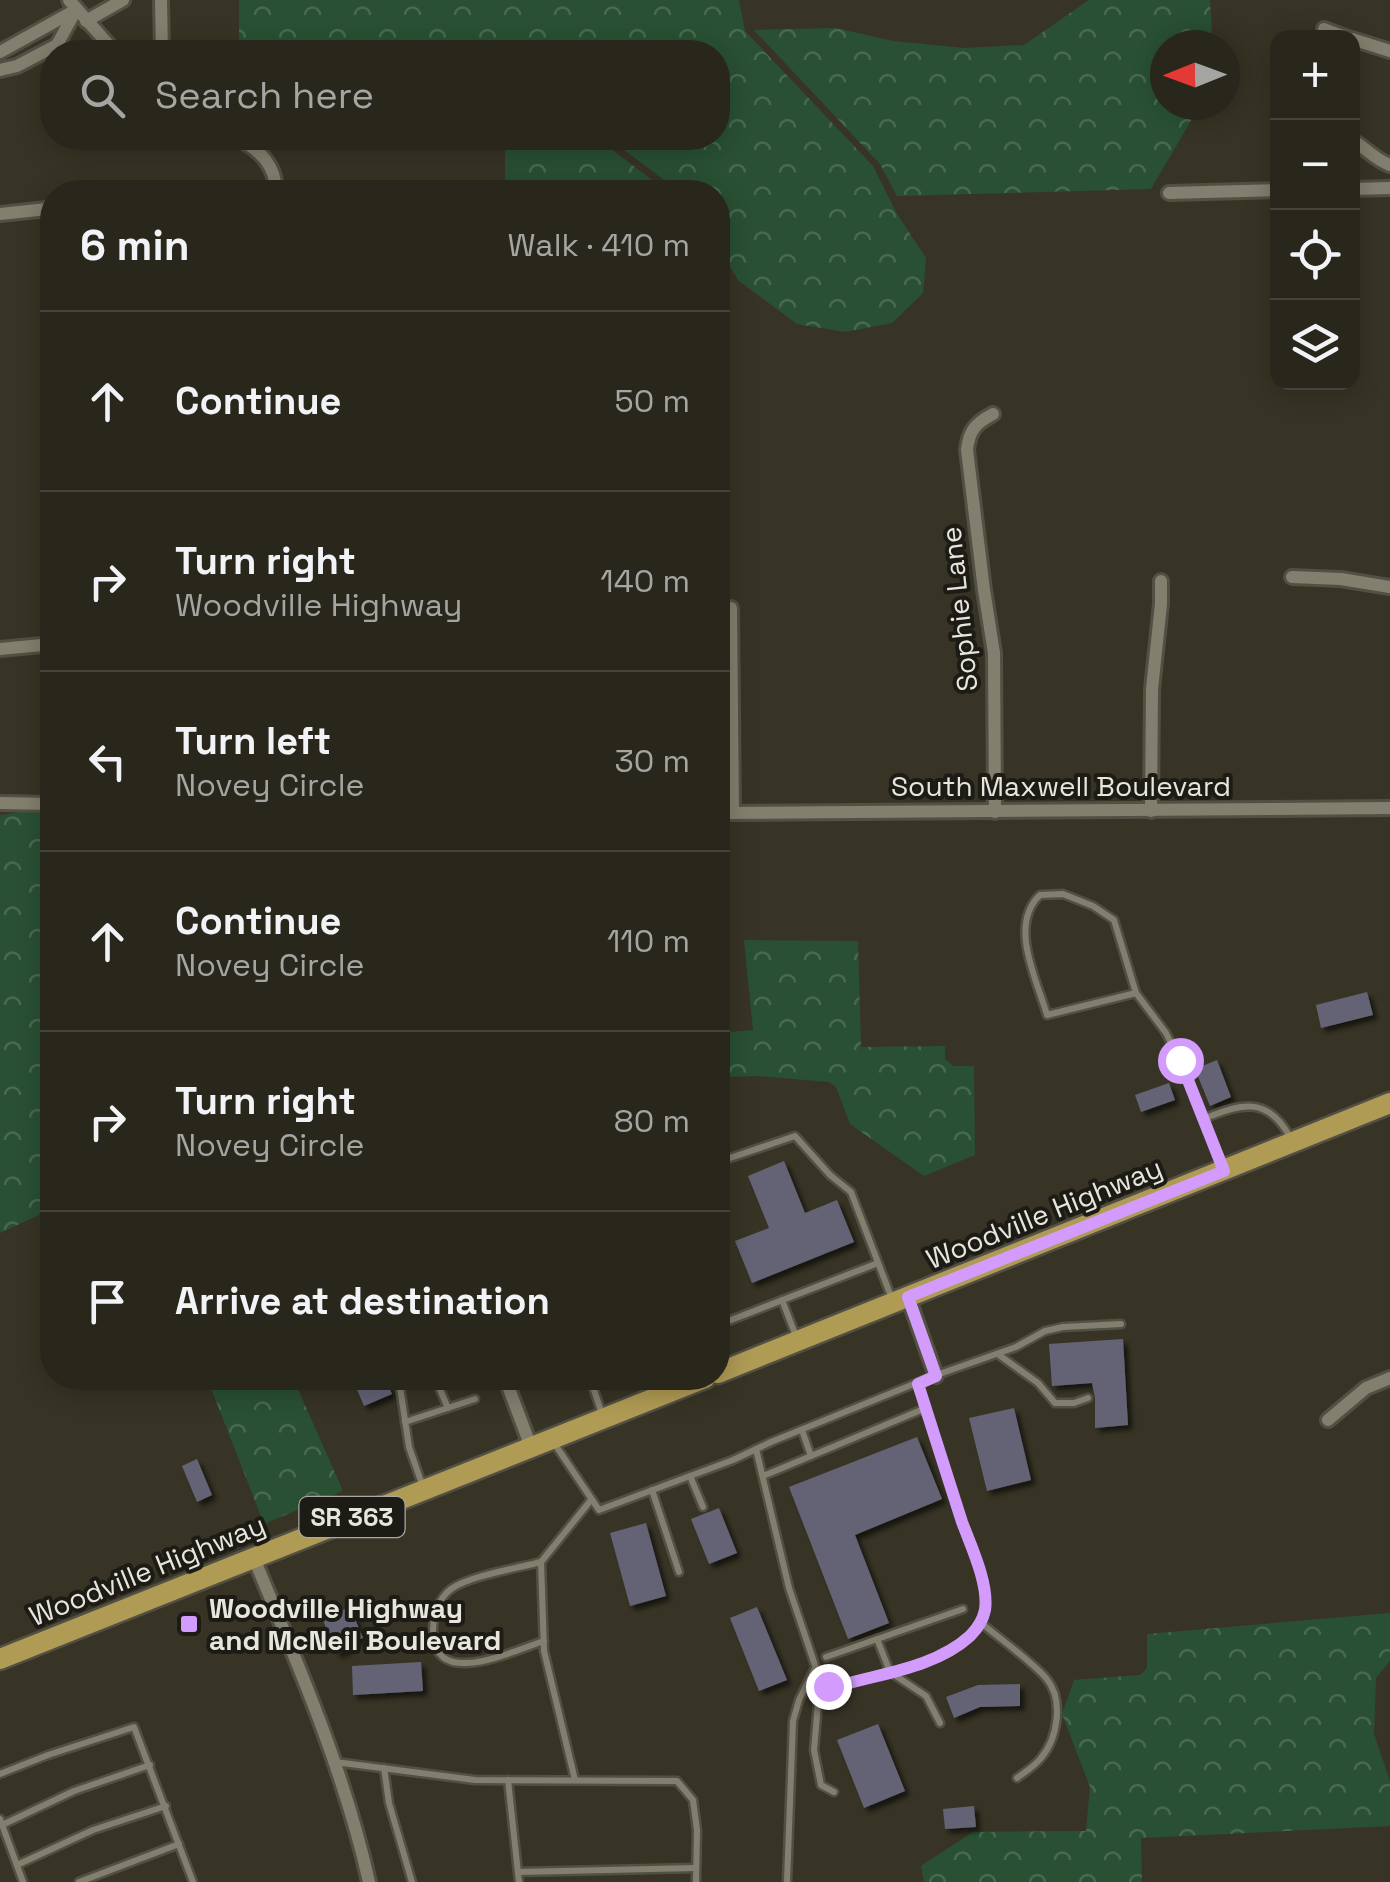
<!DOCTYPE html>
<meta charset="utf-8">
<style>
:root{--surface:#29271c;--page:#353329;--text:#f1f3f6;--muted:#a5a5a3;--line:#45443b}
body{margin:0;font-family:"Space Grotesk",sans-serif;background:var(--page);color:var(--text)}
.controls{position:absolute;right:30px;top:30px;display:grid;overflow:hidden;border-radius:20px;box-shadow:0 5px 25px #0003}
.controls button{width:90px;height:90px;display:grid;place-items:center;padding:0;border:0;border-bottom:2px solid var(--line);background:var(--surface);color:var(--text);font:50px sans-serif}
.compass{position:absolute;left:1150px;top:30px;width:90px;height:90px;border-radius:50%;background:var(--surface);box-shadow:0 5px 25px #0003;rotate:269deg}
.stop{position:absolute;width:30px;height:30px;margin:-22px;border:8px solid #d39cfc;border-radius:50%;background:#fff}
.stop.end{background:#d39cfc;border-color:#fff;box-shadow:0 2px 10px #0008}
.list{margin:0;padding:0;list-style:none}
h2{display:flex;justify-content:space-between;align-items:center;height:130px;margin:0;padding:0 40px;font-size:42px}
h2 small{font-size:32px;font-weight:400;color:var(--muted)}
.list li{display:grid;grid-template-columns:65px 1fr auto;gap:30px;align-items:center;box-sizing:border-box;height:180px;padding:0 40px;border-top:2px solid var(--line)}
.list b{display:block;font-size:38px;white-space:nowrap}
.list p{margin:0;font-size:32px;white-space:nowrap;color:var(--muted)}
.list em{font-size:32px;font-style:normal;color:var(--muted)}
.icon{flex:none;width:55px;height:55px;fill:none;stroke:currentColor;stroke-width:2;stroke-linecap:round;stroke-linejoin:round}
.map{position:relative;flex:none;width:1390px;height:1882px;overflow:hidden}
.search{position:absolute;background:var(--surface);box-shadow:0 5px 25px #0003;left:40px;top:40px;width:690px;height:110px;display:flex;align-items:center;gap:25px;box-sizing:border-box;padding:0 35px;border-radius:40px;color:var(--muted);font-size:38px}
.panel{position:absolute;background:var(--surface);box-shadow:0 5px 25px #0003;left:40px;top:180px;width:690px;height:1210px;border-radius:40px}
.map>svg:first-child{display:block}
.forest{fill:url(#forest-crowns)}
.building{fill:#646474;filter:url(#shadow)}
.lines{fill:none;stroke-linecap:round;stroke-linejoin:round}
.lane-casing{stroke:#525044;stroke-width:11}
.street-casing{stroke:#525044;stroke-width:18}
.primary-casing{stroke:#525044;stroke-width:25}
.lane{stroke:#827f6e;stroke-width:6}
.street{stroke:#827f6e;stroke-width:12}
.primary{stroke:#b09b54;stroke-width:20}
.route{stroke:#d39cfc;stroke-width:12}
.poi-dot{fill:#d39cfc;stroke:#1d1b15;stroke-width:4}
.labels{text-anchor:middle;stroke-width:8;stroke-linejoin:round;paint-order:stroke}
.shield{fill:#1d1b15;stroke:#aaa8a0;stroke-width:2.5}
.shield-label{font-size:25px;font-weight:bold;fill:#e7e5dc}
.street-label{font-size:28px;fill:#e7e5dc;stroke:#1d1b15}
.poi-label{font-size:28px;font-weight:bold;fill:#e7e5dc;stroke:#1d1b15;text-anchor:start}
</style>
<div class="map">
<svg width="1390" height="1882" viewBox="0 0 1390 1882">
<defs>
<pattern id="forest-crowns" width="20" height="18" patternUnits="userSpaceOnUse" patternTransform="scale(2.5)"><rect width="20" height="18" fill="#295033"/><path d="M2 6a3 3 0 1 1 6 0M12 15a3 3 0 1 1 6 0" fill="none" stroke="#486950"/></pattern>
<filter id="shadow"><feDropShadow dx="4.5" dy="4.5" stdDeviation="2.5" flood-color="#0009"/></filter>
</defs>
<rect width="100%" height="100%" fill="#373425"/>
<g class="forest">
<polygon points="239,0 739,0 745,31 873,166 897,214 926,258 923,293 892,323 845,332 797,324 738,280 718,246 718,192 680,192 615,143 598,138 718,138 718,52 245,52 239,49"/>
<polygon points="1089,0 1210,0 1212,34 1211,45 1165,45 1165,105 1200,105 1151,189 897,196 880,164 754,30 835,28 893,41 964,48 1024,45"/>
<polygon points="505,138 575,138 611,149 668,192 505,192"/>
<polygon points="42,809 52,810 52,1209 0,1233 0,815"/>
<polygon points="744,940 858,941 861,1047 945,1046 945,1059 953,1066 974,1066 975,1155 924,1176 850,1124 836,1087 829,1082 758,1076 718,1077 718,1033 753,1030"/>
<polygon points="207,1378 293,1378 343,1491 264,1524"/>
<polygon points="1390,1613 1390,1661 1376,1678 1374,1734 1390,1781 1390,1826 1141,1838 1142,1882 924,1882 921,1866 973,1832 1086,1831 1090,1787 1062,1714 1074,1680 1140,1675 1147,1668 1147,1634"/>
</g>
<g class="building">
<polygon points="1367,992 1373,1015 1321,1028 1316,1005"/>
<polygon points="1217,1060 1231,1097 1210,1106 1195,1069"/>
<polygon points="1169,1083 1175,1100 1141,1112 1135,1095"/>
<polygon points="784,1161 805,1213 837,1200 854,1242 752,1283 735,1241 769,1228 748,1176"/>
<polygon points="1123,1339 1128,1425 1095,1428 1095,1398 1092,1383 1052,1386 1049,1344"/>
<polygon points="352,1378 385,1378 392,1394 364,1406"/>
<polygon points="1014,1408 1031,1480 987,1491 969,1418"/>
<polygon points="917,1437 942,1499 855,1535 889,1623 848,1639 789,1487"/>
<polygon points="197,1459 212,1495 197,1502 182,1466"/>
<polygon points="719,1508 737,1553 709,1564 691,1519"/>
<polygon points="646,1523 666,1596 630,1606 610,1533"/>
<polygon points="350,1607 363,1638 347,1644 349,1649 337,1654 322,1618"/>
<polygon points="757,1607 787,1680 759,1691 730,1618"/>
<polygon points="421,1662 423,1691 353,1695 352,1666"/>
<polygon points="1020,1684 1020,1706 980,1707 954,1718 946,1697 978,1685"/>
<polygon points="878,1724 905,1791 864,1808 837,1740"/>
<polygon points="974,1806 976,1827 945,1829 943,1809"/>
</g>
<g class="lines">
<g class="lane-casing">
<g id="lane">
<path d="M1136,993L1047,1015C1037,980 1008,925 1040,895L1063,894L1093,906L1114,920L1136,993L1166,1033L1180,1061L1221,1165"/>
<path d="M1203,1119C1241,1104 1267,1095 1290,1137"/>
<polyline points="724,1160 795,1136 830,1175 851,1192 892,1299"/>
<polyline points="782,1300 796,1336"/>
<polyline points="718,1325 878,1263"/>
<polyline points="999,1355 1038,1383 1055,1403 1074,1403 1088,1398"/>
<polyline points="435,1378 448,1408"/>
<polyline points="590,1378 602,1414"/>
<polyline points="405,1422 475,1399"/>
<polyline points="802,1430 811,1456"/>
<polyline points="554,1443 599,1510 733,1460 771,1442 931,1377 1016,1347 1045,1331 1063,1327 1121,1324"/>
<path d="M756,1449L789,1588L820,1680L828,1686L842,1685C884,1673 936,1667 970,1636C976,1630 983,1619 985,1610C989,1584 970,1546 962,1522C947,1476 932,1430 918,1383"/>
<polyline points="690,1476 703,1507"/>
<polyline points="763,1476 926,1408"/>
<polyline points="423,1487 409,1447 400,1387 424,1378"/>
<polyline points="652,1490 679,1572"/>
<path d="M541,1562C518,1568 469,1576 451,1589C438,1599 433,1616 433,1632C434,1690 512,1651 544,1641"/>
<path d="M980,1622C999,1638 1031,1661 1046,1678C1064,1699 1058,1738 1041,1758C1035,1766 1025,1772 1017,1778"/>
<polyline points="877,1639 890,1672 926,1696 940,1723"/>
<polyline points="826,1657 963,1609"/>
<polyline points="820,1680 814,1750 821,1785 834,1792"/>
<polyline points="335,1762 475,1780 677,1781 693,1800 697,1830 696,1882"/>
<polyline points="384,1768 389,1803 412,1882"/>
<polyline points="0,1774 48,1755 134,1727 193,1882"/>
<polyline points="508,1780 519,1882"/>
<polyline points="575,1780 544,1651 541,1562 591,1500"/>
<polyline points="0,1819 23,1882"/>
<polyline points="2,1825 74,1791 150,1765"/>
<polyline points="17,1865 93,1830 166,1806"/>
<polyline points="518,1872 696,1868"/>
<polyline points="79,1882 179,1844"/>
<polyline points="787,1882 793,1721 799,1700 815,1668"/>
</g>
</g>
<g class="street-casing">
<g id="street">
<polyline points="69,0 115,52"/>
<polyline points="161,0 162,52"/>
<polyline points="86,21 123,0"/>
<polyline points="1324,29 1348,38"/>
<polyline points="1352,39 1390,51"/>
<polyline points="0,52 74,11"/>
<polyline points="0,70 17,66 57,45 76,10"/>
<path d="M237,138C260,150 276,165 276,192"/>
<path d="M1352,140C1366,148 1375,160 1390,165"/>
<polyline points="1352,189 1390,188"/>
<polyline points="1169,193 1278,190"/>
<polyline points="0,214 47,209"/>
<path d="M993,414C976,423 969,430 967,450L984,590L994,653L995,812"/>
<polyline points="1292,577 1341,579 1390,587"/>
<polyline points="731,608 733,813"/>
<polyline points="0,649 52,644"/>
<polyline points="0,803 52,804"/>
<polyline points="1151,811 1152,689 1161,604 1161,581"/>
<polyline points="718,813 1390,808"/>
<polyline points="908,1297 936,1376"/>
<polyline points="505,1378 531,1447"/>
<polyline points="1328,1420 1366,1388 1390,1378"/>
<path d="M253,1556C297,1662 344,1770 369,1882"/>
</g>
</g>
<g class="primary-casing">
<g id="primary">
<polyline points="718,1373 1390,1103"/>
<polyline points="0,1659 705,1378"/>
</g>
</g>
<use href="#lane" class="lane"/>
<use href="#street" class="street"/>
<use href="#primary" class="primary"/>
</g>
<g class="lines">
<path class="route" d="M828,1686L842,1685C884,1673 936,1667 970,1636C976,1630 983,1620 985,1610C989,1584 971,1546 962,1522C947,1476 933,1430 918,1384L936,1376L908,1297L1224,1171L1180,1060"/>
</g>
<rect class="poi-dot" x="179" y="1614" width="20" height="20" rx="5"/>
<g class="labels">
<rect class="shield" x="299.5" y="1497" width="105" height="40" rx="8"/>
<g class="shield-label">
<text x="352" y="1526">SR 363</text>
</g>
<g class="street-label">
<text transform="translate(959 609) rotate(-96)" y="10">Sophie Lane</text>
<text x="1061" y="796">South Maxwell Boulevard</text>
<text transform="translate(1044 1213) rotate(-22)" y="10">Woodville Highway</text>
<text transform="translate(147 1570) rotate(-22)" y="10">Woodville Highway</text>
</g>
<g class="poi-label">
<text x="209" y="1618">Woodville Highway<tspan x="209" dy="32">and McNeil Boulevard</tspan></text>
</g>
</g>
</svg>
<div class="controls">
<button>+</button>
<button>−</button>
<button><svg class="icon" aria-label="locate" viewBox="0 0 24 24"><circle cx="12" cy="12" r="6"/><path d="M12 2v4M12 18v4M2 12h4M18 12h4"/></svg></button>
<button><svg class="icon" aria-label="layers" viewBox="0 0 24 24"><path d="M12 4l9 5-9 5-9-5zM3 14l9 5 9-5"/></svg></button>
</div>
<svg class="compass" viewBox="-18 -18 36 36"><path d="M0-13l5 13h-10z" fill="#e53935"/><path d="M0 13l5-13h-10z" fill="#a5a5a3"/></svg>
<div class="stop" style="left:1180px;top:1060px"></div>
<div class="stop end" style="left:828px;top:1686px"></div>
<div class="search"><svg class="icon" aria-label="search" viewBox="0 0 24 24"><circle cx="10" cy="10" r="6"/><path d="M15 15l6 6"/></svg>Search here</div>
<section class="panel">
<h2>6 min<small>Walk · 410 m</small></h2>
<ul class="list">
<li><svg class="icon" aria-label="ahead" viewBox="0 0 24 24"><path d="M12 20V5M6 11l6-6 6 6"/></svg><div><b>Continue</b></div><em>50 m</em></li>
<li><svg class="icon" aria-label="right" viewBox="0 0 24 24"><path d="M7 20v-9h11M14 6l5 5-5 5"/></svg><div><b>Turn right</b><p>Woodville Highway</p></div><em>140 m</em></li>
<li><svg class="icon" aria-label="left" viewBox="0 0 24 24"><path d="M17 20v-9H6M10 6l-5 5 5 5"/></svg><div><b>Turn left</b><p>Novey Circle</p></div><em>30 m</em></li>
<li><svg class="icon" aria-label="ahead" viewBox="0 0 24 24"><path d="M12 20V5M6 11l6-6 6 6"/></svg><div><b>Continue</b><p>Novey Circle</p></div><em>110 m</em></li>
<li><svg class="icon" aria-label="right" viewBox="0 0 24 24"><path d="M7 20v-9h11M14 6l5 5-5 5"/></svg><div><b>Turn right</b><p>Novey Circle</p></div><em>80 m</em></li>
<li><svg class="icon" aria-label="arrive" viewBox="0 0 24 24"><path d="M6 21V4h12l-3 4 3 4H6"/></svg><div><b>Arrive at destination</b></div></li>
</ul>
</section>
</div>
